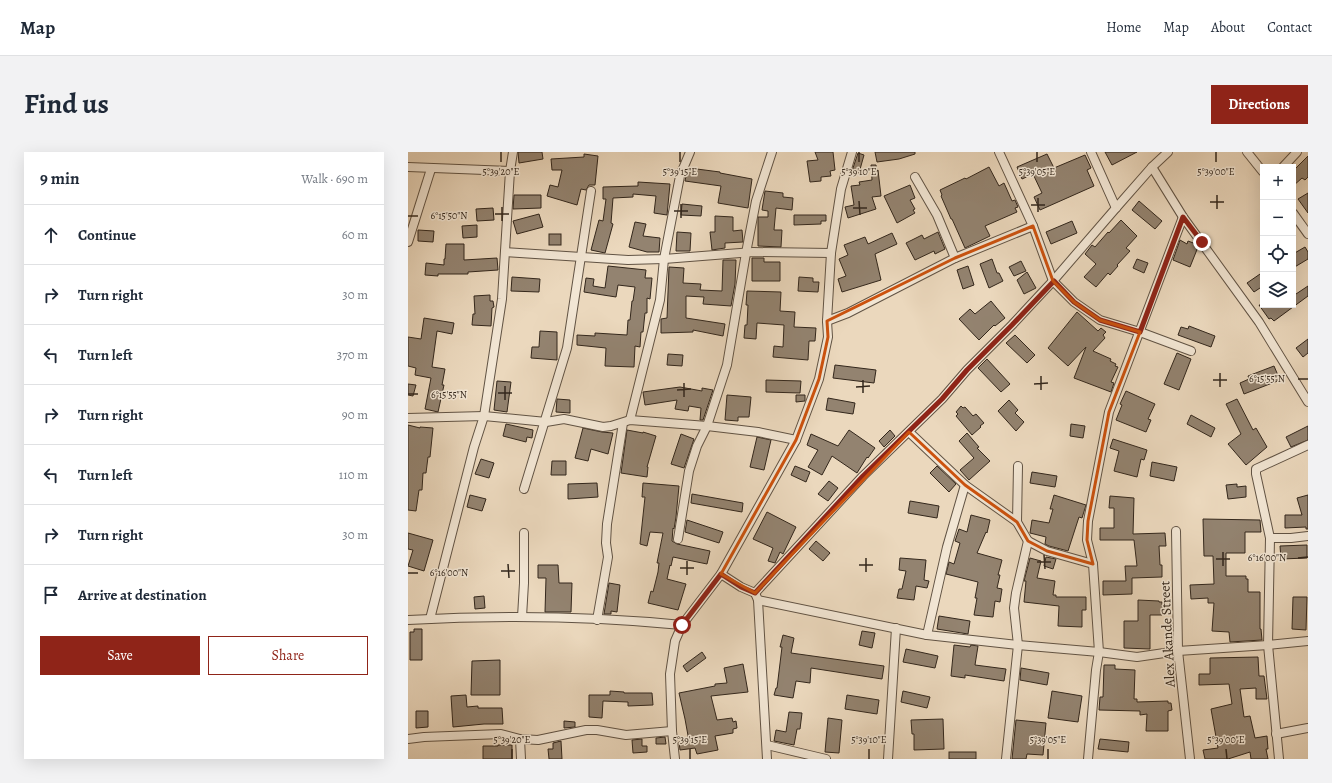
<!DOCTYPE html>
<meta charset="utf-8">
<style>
:root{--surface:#fff;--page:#f2f2f3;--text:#1f2937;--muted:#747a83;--line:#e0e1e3;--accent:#8f2418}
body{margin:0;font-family:Alegreya,serif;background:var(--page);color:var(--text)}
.controls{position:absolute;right:12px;top:12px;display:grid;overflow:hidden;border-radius:0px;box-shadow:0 4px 16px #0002}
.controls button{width:36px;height:36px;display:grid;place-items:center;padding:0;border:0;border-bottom:1px solid var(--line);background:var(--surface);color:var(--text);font:20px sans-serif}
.stop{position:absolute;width:12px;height:12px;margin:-9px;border:3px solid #8f2418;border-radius:50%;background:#fff}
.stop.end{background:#8f2418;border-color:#fff;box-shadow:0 1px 4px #0008}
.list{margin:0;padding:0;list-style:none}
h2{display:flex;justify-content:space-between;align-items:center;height:52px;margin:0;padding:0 16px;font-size:17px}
h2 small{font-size:13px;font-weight:400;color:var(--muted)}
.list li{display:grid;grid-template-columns:26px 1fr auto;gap:12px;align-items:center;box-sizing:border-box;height:60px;padding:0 16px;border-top:1px solid var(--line)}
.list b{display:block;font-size:15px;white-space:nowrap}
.list em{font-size:13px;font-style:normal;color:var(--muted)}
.actions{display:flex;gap:8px;padding:12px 16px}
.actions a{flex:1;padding:9px 0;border:1px solid var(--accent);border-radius:0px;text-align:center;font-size:14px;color:var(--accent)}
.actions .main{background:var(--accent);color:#fff}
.icon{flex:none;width:22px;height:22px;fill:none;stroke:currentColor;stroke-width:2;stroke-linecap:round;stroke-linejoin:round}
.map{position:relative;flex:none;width:900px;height:607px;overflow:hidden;border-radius:0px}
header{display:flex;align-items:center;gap:24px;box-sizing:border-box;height:56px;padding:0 20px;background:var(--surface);border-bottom:1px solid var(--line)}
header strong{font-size:19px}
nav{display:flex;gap:22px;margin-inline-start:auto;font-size:14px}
.intro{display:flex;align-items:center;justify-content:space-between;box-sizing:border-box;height:96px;padding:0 24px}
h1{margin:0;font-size:28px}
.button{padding:10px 18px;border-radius:0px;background:var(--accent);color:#fff;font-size:14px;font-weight:700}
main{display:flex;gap:24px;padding:0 24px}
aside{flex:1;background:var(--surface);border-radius:0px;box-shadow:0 4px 16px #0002}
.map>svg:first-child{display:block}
.building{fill:#938370;stroke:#33271c}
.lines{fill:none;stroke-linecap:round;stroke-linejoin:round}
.minor-casing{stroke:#615344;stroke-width:10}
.minor{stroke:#f2e6d4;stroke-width:8}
.route{stroke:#8f2418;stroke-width:5}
.marked{fill:none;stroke:#cd520e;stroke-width:3;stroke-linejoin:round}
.ticks{fill:none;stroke:#33271c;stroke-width:1.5}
.labels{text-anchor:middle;stroke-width:3;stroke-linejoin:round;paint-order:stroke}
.street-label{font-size:14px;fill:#33271c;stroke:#f2e6d4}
.ticks-label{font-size:10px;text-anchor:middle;fill:#33271c;stroke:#f2e6d4;stroke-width:3;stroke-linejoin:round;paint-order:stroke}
</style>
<header>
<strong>Map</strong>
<nav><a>Home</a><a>Map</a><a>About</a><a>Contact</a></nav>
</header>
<div class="intro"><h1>Find us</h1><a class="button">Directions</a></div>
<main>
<aside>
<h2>9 min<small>Walk · 690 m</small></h2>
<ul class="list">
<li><svg class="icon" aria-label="ahead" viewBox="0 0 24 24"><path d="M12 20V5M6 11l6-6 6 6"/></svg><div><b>Continue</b></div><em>60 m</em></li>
<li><svg class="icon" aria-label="right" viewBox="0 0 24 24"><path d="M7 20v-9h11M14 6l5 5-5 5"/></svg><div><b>Turn right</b></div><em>30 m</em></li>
<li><svg class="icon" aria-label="left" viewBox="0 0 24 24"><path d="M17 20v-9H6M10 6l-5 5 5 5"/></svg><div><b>Turn left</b></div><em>370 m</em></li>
<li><svg class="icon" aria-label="right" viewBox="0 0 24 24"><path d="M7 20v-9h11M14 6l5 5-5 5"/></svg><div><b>Turn right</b></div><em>90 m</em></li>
<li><svg class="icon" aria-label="left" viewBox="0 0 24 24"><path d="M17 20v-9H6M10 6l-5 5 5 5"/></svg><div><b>Turn left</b></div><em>110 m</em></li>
<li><svg class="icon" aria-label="right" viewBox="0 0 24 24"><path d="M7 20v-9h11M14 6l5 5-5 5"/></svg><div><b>Turn right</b></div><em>30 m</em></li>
<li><svg class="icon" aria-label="arrive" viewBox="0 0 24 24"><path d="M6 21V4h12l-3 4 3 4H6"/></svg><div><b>Arrive at destination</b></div></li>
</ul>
<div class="actions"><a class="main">Save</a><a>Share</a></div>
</aside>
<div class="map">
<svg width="900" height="607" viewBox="0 0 900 607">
<rect width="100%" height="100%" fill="#ebd8bd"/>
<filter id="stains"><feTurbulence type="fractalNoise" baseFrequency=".005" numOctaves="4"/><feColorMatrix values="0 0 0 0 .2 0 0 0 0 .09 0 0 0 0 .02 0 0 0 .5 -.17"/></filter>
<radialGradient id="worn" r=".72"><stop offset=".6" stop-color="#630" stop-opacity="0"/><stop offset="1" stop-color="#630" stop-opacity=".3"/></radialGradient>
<g class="building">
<polygon points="110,0 134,0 135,7 111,11"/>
<polygon points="407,0 425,0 427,18 422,19 423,24 413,25 413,29 402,30 399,9 410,8"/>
<polygon points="467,0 507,0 507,2 491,7 469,10"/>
<polygon points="697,0 729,0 704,13"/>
<polygon points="450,1 456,3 451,21 444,19"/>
<polygon points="176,2 190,4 187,33 181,33 178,38 173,37 169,53 139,44 142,33 150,35 154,18 144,18 143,7 176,5"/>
<polygon points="639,2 646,16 677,3 683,16 679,18 686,34 632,58 626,45 634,41 625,22 614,27 609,15"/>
<polygon points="900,4 900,25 897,28 894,26 885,34 885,19"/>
<polygon points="463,13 468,13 469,19 470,18 473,44 464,45 468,57 440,66 437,55 446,53 443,34 452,33 451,30 464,28"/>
<polygon points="581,15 591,34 596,31 604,49 607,48 610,55 607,56 609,60 577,74 582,84 557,96 544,67 543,67 533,44 534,43 532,38 557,26 558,27"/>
<polygon points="281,16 312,20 312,21 344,27 340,56 310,51 313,34 277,29 278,24"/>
<polygon points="230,30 262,32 259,63 246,61 248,44 225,42 225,45 205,46 203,71 205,72 197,101 183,98 191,68 195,69 198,47 195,47 195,35 230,34"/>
<polygon points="502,33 507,46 502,48 507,57 505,58 507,61 489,71 476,44"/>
<polygon points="357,39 375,41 375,45 385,46 384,58 368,56 366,78 374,78 373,95 350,94 350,65 360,65 360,59 354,58"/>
<polygon points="900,41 900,61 890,47"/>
<polygon points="106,43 133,43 133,56 105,57"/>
<polygon points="731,49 754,69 747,77 724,58"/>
<polygon points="274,52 294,54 293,64 273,63"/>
<polygon points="85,56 86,68 69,69 68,57"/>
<polygon points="131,62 135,75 109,82 105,69"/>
<polygon points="386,63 418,63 418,69 413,69 413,72 386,73"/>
<polygon points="307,64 325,65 325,79 334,78 335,90 317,91 317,96 304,98 302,80 307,80"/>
<polygon points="713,68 729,84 718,96 722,99 709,113 710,114 702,123 700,121 688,135 676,125 688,112 677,102 684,93 687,95 700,80 701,81"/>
<polygon points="664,69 669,81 643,92 638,80"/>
<polygon points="227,70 238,72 235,84 252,86 251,100 239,100 221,95"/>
<polygon points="69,73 69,85 55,86 54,74"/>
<polygon points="10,78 26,79 25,90 10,89"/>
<polygon points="269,80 283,81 282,99 268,99"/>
<polygon points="530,80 537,97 527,102 526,99 507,108 498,91 514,83 516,87"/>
<polygon points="484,81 489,92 467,102 473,128 434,140 430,127 438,124 431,107 440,103 436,93 457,85 460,92"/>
<rect x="141" y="82" width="12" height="11"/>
<polygon points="772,88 779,92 780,89 788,92 790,95 782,115 765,108"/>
<polygon points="38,92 56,92 56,108 89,106 90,118 60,120 60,122 30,122 30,124 17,123 18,111 36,113 36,107 37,107"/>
<polygon points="897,95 900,100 900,107 885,116 885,102"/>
<polygon points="344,106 356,106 356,110 372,110 372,129 344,129"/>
<polygon points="584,107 589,121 591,121 595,129 581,136 572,112"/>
<polygon points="729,107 740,111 736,121 725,116"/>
<polygon points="315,108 328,108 327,132 323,154 295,152 296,145 278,144 278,166 317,172 315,184 285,178 285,180 253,181 253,167 259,166 261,115 276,116 275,131 293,132 292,138 314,139"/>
<polygon points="613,109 618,119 606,124 601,115"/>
<polygon points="200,114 238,118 237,126 244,126 242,147 239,146 239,161 237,161 235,180 233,180 232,195 227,194 226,215 197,214 198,196 169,193 169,183 187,184 187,181 219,183 220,168 222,168 224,149 225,149 227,135 210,133 208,145 176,140 178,126 186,127 185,134 197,136"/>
<polygon points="560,114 566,133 555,137 549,118"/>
<polygon points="619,120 628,136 616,142 609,128"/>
<polygon points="855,120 855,134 846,140 839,131"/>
<polygon points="104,125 132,127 131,140 103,139"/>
<polygon points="391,125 405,126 405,130 411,130 410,140 390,139"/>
<polygon points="900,134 900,144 866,169 863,166 861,167 851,153 885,153 885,144"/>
<polygon points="339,139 373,140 372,159 387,160 386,175 408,176 407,189 401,189 400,208 365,205 366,194 375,195 376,173 349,171 348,187 336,186 337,173 339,173 340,153 338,153"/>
<polygon points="82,143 82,149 85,149 86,155 84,156 83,174 64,173 65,162 67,162 66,144"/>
<polygon points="583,149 597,166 587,174 586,173 571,188 551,167 562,157 567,162"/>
<polygon points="669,160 690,179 693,176 698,180 695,183 697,186 685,199 703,207 702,209 708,212 707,214 710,215 703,230 706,231 703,240 666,226 678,195 660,214 640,196"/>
<polygon points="16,166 46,171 44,182 29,179 24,215 37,217 34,233 36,233 30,260 17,257 23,226 7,223 8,216 0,214 0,185 13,187"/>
<polygon points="781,174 807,184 803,195 770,183 773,175 780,177"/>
<polygon points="132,179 149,180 149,208 123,206 124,195 131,195"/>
<polygon points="607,183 627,203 619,211 598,191"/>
<polygon points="900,187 900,201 895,205 888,196"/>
<polygon points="769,201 783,207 771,238 756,232"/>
<polygon points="260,202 275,203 274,214 259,213"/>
<polygon points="579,207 602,232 593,240 570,216"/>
<polygon points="427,213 468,218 466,231 425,226"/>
<polygon points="866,214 872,228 836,242 832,231 841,227 840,224"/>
<polygon points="358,228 393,229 392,241 358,240"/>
<polygon points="89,229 103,230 99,260 86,258"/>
<polygon points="0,232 8,233 5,244 0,243"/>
<polygon points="272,235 294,239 294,236 305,238 295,268 292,268 293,256 281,254 280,259 267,257 269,248 237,253 235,240"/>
<polygon points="718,239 747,252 740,267 743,268 738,280 708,268 714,253 712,252"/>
<polygon points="319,243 343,245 341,265 330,265 330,269 317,268"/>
<polygon points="388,243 397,243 397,249 388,250"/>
<polygon points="420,246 447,251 445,262 418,258"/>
<polygon points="149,247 162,248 162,261 148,260"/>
<polygon points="829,247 845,278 848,276 859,295 838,313 820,292 833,282 818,252"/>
<polygon points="601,248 610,258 607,261 616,270 608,279 590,259"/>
<polygon points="553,254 555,256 557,255 565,264 568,262 576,271 572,274 573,275 564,283 548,264 550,262 548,260"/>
<polygon points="783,263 807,276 803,285 779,272"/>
<polygon points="98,272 125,278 124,286 119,285 118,290 95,284"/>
<polygon points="663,272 677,274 675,286 662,284"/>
<polygon points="0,273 12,276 12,275 25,276 22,305 20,305 18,321 15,321 14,338 11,338 8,359 0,358"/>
<polygon points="900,274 900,288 883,295 878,285"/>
<polygon points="175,276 194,280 205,281 200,302 183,297 180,309 167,306"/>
<polygon points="219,278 235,281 235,280 248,284 239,315 240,315 239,325 213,321"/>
<polygon points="441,278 467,296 460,306 459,305 449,321 424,304 414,323 400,315 410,298 399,293 403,282 430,294"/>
<polygon points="482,278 487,284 476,295 471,289"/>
<polygon points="559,281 571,295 569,296 582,309 561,328 552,318 566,306 551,289"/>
<polygon points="273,282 286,287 276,316 263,312"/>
<polygon points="349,285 363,288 356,318 342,315"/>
<polygon points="705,287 739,298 736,308 733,307 729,325 706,319 711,299 702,296"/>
<polygon points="73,307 86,311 81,326 67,322"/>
<polygon points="144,309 158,309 158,323 143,323"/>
<polygon points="744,310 769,315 766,329 742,324"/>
<polygon points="387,314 402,320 398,330 383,323"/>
<polygon points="529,314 548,332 541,340 522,321"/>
<polygon points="624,320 649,324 647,335 622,331"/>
<polygon points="421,329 430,336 420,349 410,342"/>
<polygon points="189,331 190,345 160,347 160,332"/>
<polygon points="235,331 271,334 268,365 266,377 265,376 264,389 269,392 302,399 299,412 265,405 263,414 262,413 259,427 278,432 270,458 240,451 243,439 245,440 250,420 251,411 249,411 255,381 242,380 239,394 232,392 237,345 234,345"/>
<polygon points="829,332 829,335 838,334 838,345 820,347 818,333"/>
<polygon points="284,342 335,351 334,360 283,351"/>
<polygon points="62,343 78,347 74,359 59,355"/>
<polygon points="646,343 678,353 674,366 671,365 660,399 641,394 637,392 638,385 622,381 624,368 641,371 645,357 642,357"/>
<polygon points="900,343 900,377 898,377 898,375 877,376 877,363 894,363 889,346"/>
<polygon points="702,344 726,346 725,382 757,381 758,394 751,394 752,413 754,413 754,425 724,426 724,442 695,443 695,429 718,429 717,414 729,414 726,388 692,388 692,376 706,376 706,356 701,356"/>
<polygon points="502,349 531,354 529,366 500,361"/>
<polygon points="359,360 388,375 375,402 372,400 367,411 360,409 365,396 345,387"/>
<polygon points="563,363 582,368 579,381 578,380 569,401 594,408 590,423 592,423 589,436 594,437 592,450 587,449 585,465 566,463 569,446 567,446 570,430 538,422 541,410 546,412 552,391 547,389 551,377 559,380"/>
<polygon points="795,367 852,368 853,380 837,380 837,401 818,401 818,424 838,424 838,427 840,427 840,440 852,440 852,477 853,477 854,488 822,490 821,480 804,479 806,451 800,451 800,446 783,447 782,433 806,432 805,404 796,404"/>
<polygon points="279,368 315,380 311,391 277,380"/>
<polygon points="0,381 25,388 16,419 0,414 5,398 0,397"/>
<polygon points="408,389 422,401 415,409 401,397"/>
<polygon points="899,393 899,406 873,407 872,394"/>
<polygon points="638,405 648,407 645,417 636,414"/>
<polygon points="492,406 518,408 516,428 521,429 519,436 508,434 506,448 489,446 491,437 494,437 498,419 491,418"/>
<polygon points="622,406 633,409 629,426 647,429 645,443 648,443 648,445 678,445 678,458 674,458 674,475 650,474 651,454 616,450 618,429 616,429"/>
<polygon points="130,413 150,413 151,431 164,431 163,460 137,460 138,426 130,426"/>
<polygon points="201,431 212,433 209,460 203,459 203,462 196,462"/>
<polygon points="76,444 77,456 67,457 66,445"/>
<polygon points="885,445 899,445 898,478 884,477"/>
<polygon points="730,448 751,449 751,450 754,450 754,463 742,463 742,497 716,496 716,469 730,469"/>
<polygon points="531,464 562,469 560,482 529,477"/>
<polygon points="6,477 14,477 14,508 2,508 2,480 6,480"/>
<polygon points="454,479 467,481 464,496 451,493"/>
<polygon points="375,483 386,486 383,501 476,514 474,527 403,516 402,531 388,529 385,546 366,543 368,536 369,536 374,495 372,495"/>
<polygon points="546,493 562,495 563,493 570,494 567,513 598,517 596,529 557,523 557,526 543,524"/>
<polygon points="498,497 530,504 527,516 495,510"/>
<polygon points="294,500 298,506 279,520 275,514"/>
<polygon points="850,505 851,524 856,524 859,547 848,547 848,536 832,537 836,565 842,564 847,586 859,584 860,597 858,597 860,607 843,607 842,600 820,607 797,607 795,598 810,596 803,557 824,552 821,532 791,533 791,522 802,522 802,506"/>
<polygon points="92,508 92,543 63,543 64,509"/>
<polygon points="335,512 340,540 303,544 309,568 324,566 325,570 328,569 329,576 325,577 325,581 307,584 310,598 289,602 287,596 272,598 271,590 281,589 277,567 271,541 307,534 307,532 319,531 316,516"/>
<polygon points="696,513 707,513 707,517 727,518 726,547 729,547 729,550 760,549 760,551 763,551 764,558 760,559 760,579 738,579 739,562 732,563 732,559 691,558 692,545 695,545"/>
<polygon points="613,516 641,521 639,533 612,528"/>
<polygon points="202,539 216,540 216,541 244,541 245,553 220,554 220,550 195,549 194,566 181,565 181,543 202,543"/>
<polygon points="495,539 522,545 519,556 493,550"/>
<polygon points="644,539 674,544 670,570 640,566"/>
<polygon points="58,543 59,555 70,554 70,556 94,556 95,572 76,572 45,575 43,544"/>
<polygon points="439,543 471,548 469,562 437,557"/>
<polygon points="8,559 20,559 20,575 8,576"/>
<polygon points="381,560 394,561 392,577 389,577 386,593 366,589 368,578 378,580"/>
<polygon points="420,566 434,568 431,601 417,600"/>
<polygon points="535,567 536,597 506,598 506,582 504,582 503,568"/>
<polygon points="608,568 638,571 635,603 619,602 618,607 604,607"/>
<polygon points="156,569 167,570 167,575 156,576"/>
<polygon points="257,585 258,592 248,592 248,586"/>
<polygon points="234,587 234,594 239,594 239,600 225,601 224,588"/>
<polygon points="692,587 721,590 720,600 690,597"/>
<polygon points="153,589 154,607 141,607 140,597 145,597 145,591"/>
<polygon points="90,593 104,593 104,607 75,607 75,594 90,594"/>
<rect x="541" y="600" width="27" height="7"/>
</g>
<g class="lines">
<g class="minor-casing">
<g id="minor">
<polyline points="591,0 625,74 645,129 666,150 692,168 732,180 783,199"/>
<polyline points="683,0 708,56"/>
<polyline points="839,0 855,20"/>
<polyline points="0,15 102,19"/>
<polyline points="744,15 775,65 851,170 900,250"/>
<polyline points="875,15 889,0"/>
<polyline points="507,25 529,63 547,106"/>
<polyline points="885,61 900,82"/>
<polyline points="0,90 23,17"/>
<polyline points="97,100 220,108 256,107 345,100 423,101"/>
<polyline points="419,169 440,161 547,106 625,74"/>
<polyline points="0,266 76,264 138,270 156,267 195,275 203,274 222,268 299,274 350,280 388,288"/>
<polyline points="222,268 252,148 256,107 272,24 282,0"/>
<polyline points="501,280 557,333 609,370 620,389 639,399 685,412"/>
<polyline points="116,337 159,196 183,39"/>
<polyline points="609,370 610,314"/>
<polyline points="768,379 770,499 782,607"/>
<polyline points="862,386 883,386 900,384"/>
<polyline points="270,387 281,319 289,294 299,274 319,213 338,101 348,49 364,0"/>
<polyline points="313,422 333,435 347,441 455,324 534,247 559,218 604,173 645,129 708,56 744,15 760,0"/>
<polyline points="347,441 350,448 519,483 610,493 691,500 729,505 770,499 860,493 900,489"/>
<polyline points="350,448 359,607"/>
<polyline points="114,465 116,431 116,381"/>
<polyline points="22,467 66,295 76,264 94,147 102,19 105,0"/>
<path d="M0,468C91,463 183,464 274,473"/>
<polyline points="189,468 200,405 198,391 199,372 215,271"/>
<polyline points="519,483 539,395 557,333"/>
<polyline points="868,582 900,576"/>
<polyline points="0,587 16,585 93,582 112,587 130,588 178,578 189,578 218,583 264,579"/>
<polyline points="112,587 113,607"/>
<polyline points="359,593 418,607"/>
<polyline points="267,607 264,579 262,522 267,489 274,473 313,422 388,288 411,227 420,185 419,169 423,101 433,37 444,0"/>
<polyline points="480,607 488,476"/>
<polyline points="598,607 610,493 606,456 608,441 620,389"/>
<polyline points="680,607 688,518 691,500 685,412 679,388 680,369 701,260 775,65"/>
<polyline points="871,607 860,493 862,386 848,322 848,317 900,293"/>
</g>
</g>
<use href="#minor" class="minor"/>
</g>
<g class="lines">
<polyline class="route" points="274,473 313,422 333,435 347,441 455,324 534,247 559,218 604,173 646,129 666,150 692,168 732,180 775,65 794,90"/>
</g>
<path class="marked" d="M625,74L645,129L666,150L692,168L732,180L701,260L680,369L679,388L685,412L639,399L620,389L609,370L557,333L501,280L347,441L313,422L388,288L411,227L420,185L419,169L547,106Z"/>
<path class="ticks" d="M93,0V10M272,0V10M451,0V10M629,0V10M808,0V10M809,43V57M630,46V60M451,49L452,63M802,50H816M273,52V66M623,53H637M94,55V69M445,56H459M266,59H280M87,62H101M0,64H10M812,221V235M633,224V238M890,227H900M455,228V241M805,228H819M276,231V245M626,232L640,231M97,234V248M448,235L462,234M269,238L283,237M90,241H104M0,242H10M815,400V414M636,403L637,417M458,406V420M890,406L900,405M808,407H822M279,409V423M629,410H643M100,412L101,426M451,413H465M272,416H286M93,419H107M0,421H10M104,597V607M282,597V607M461,597V607M640,597V607M818,597L819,607"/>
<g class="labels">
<g class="street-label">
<text transform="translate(759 482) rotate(-93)" y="5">Alex Akande Street</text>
</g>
</g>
<g class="ticks-label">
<text x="93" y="23">5°39'20"E</text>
<text x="272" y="23">5°39'15"E</text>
<text x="451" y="23">5°39'10"E</text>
<text x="629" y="23">5°39'05"E</text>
<text x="808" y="23">5°39'00"E</text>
<text x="41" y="67">6°15'50"N</text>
<text x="859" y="230">6°15'55"N</text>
<text x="41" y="246">6°15'55"N</text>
<text x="859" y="409">6°16'00"N</text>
<text x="41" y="424">6°16'00"N</text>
<text x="104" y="591">5°39'20"E</text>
<text x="282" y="591">5°39'15"E</text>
<text x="461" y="591">5°39'10"E</text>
<text x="640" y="591">5°39'05"E</text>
<text x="818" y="591">5°39'00"E</text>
</g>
<rect width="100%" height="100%" filter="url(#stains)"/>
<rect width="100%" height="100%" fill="url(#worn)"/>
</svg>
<div class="controls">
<button>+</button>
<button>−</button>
<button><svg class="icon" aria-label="locate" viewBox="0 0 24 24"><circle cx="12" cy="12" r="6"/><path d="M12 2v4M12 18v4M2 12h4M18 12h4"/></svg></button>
<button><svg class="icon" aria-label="layers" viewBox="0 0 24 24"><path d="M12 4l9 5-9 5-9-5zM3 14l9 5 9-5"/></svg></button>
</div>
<div class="stop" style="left:274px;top:473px"></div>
<div class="stop end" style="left:794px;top:90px"></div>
</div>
</main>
